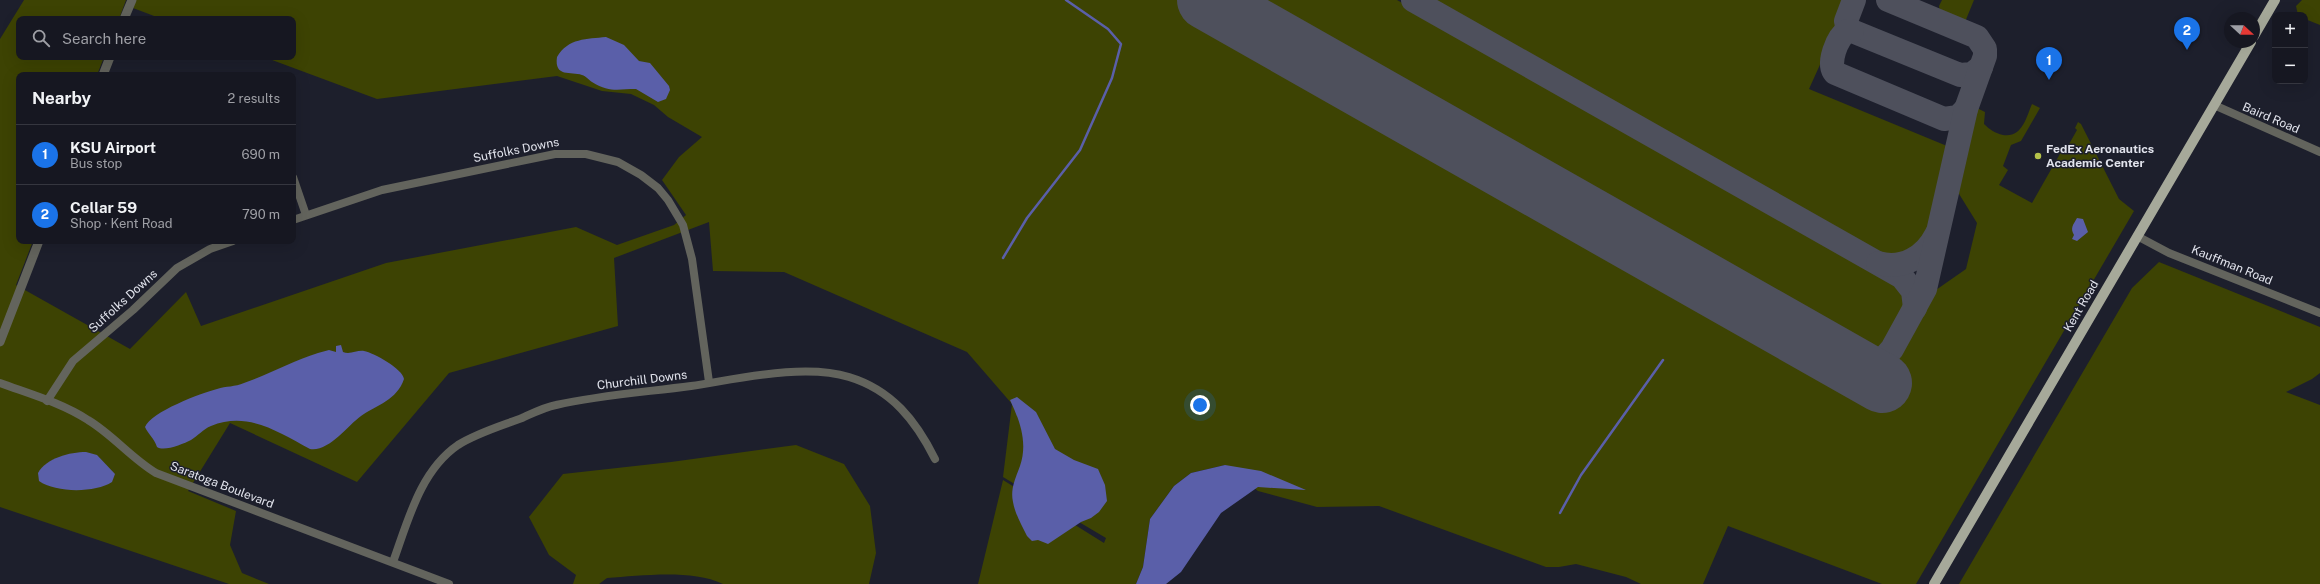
<!DOCTYPE html>
<meta charset="utf-8">
<style>
:root{--surface:#161721;--page:#1f202a;--text:#f1f3f6;--muted:#9e9fa5;--line:#35363f;--accent:#1a73e8}
body{margin:0;font-family:"Public Sans",sans-serif;background:var(--page);color:var(--text)}
.controls{position:absolute;right:12px;top:12px;display:grid;overflow:hidden;border-radius:8px;box-shadow:0 4px 16px #0002}
.controls button{width:36px;height:36px;display:grid;place-items:center;padding:0;border:0;border-bottom:1px solid var(--line);background:var(--surface);color:var(--text);font:20px sans-serif}
.compass{position:absolute;left:2224px;top:12px;width:36px;height:36px;border-radius:50%;background:var(--surface);box-shadow:0 4px 16px #0002;rotate:111deg}
.you{position:absolute;left:1200px;top:405px;width:14px;height:14px;margin:-10px;border:3px solid #fff;border-radius:50%;background:#1a73e8;box-shadow:0 0 0 6px #1a73e833}
.badge{display:grid;place-items:center;width:26px;height:26px;border-radius:50%;background:var(--accent);color:#fff;font-size:13px;font-weight:700}
.pin{position:absolute;translate:-50% -33px;filter:drop-shadow(0 1px 2px #0008)}
.pin::after{content:'';position:absolute;top:21px;width:14px;height:12px;background:inherit;clip-path:polygon(0 0,100% 0,50% 100%)}
.list{margin:0;padding:0;list-style:none}
h2{display:flex;justify-content:space-between;align-items:center;height:52px;margin:0;padding:0 16px;font-size:17px}
h2 small{font-size:13px;font-weight:400;color:var(--muted)}
.list li{display:grid;grid-template-columns:26px 1fr auto;gap:12px;align-items:center;box-sizing:border-box;height:60px;padding:0 16px;border-top:1px solid var(--line)}
.list b{display:block;font-size:15px;white-space:nowrap}
.list p{margin:0;font-size:13px;white-space:nowrap;color:var(--muted)}
.list em{font-size:13px;font-style:normal;color:var(--muted)}
.icon{flex:none;width:22px;height:22px;fill:none;stroke:currentColor;stroke-width:2;stroke-linecap:round;stroke-linejoin:round}
.map{position:relative;flex:none;width:2320px;height:584px;overflow:hidden}
.search{position:absolute;background:var(--surface);box-shadow:0 4px 16px #0002;left:16px;top:16px;width:280px;height:44px;display:flex;align-items:center;gap:10px;box-sizing:border-box;padding:0 14px;border-radius:8px;color:var(--muted);font-size:15px}
.panel{position:absolute;background:var(--surface);box-shadow:0 4px 16px #0002;left:16px;top:72px;width:280px;height:172px;border-radius:8px}
.map>svg:first-child{display:block}
.green{fill:#3d4303}
.water{fill:#5a5fa9}
.lines{fill:none;stroke-linecap:round;stroke-linejoin:round}
.stream{stroke:#5a5fa9;stroke-width:2.5}
.taxiway{stroke:#4e505c;stroke-width:24}
.runway{stroke:#4e505c;stroke-width:60}
.minor{stroke:#63645d;stroke-width:8}
.tertiary{stroke:#63645d;stroke-width:9}
.primary{stroke:#a6a99a;stroke-width:10}
.poi-dot{fill:#b5c24a;stroke:#1d1f2c;stroke-width:1.5}
.labels{text-anchor:middle;stroke-width:3;stroke-linejoin:round;paint-order:stroke}
.street-label{font-size:12px;fill:#e1e3ec;stroke:#1d1f2c}
.poi-label{font-size:12px;font-weight:bold;fill:#e1e3ec;stroke:#1d1f2c;text-anchor:start}
</style>
<div class="map">
<svg width="2320" height="584" viewBox="0 0 2320 584">
<rect width="100%" height="100%" fill="#1d1f2c"/>
<g class="green">
<path d="M24,0H126L119,19H19V57H104L97,75H19V241H33L16,285L130,349L186,292L201,326L386,263L576,227L617,245L674,225L686,215L662,180L679,157L702,137L668,117L654,105L631,94L602,91L557,76L377,99L264,57H293V19H162L133,8L136,0H1182L1876,393L1933,292L1966,269L1977,223L1956,189L1975,107L1985,112L1984,124C1990,130 1995,133 2003,135C2022,138 2026,118 2032,104L2040,108L2021,141L2011,145L2003,166L2008,170L1999,185L2032,203L2061,152L2064,153L2077,130L2075,128L2078,122L2081,124L2119,199L2134,211L1916,584H1882L1728,526L1703,584H1641L1626,577L1576,564L1559,567H1546L1379,506L1317,507L1258,491L1225,465L1191,473L1174,486L1150,519L1143,567L1136,584H978L1003,480L1104,543L1106,538L1003,477L1012,404L967,352L784,272L713,271L709,222L614,258L618,326L449,373L357,482L230,423L188,491L236,511L230,545L242,573L269,584H229L0,507V39Z"/>
<path d="M1234,0H1397L1895,283C1904,289 1910,297 1906,308C1895,327 1883,364 1857,353Z"/>
<path d="M1429,0H1845L1828,47L1809,89L1947,146C1949,158 1942,174 1939,185C1932,219 1926,266 1878,254Z"/>
<polygon points="1942,0 1974,0 1965,22 1940,12 1939,6"/>
<polygon points="2302,0 2320,0 2320,25 2305,19 2305,15 2298,15 2296,6"/>
<polygon points="2159,262 2320,327 2320,373 2312,379 2286,392 2320,405 2320,584 1959,584 2132,288"/>
<path d="M796,445L844,464L870,506L876,553L869,584H723C691,569 641,576 607,578L599,584H573L576,575L549,555L529,517L563,474L671,462Z"/>
</g>
<g class="water">
<path d="M606,37L624,45L639,61L650,63L669,86L670,90L666,99L658,102L636,89C618,89 610,93 592,82C589,80 586,76 582,75C571,71 554,78 557,57C568,38 587,39 606,37Z"/>
<path d="M2077,218L2083,219L2088,232L2077,241L2072,239L2074,235C2070,228 2073,225 2077,218Z"/>
<path d="M341,345L343,352C350,355 357,350 364,351C374,353 403,369 404,379C397,400 377,405 361,416C347,426 329,452 310,449C278,432 248,411 211,426C203,429 198,436 191,440C183,444 164,452 157,447C154,438 148,434 145,427C151,412 201,393 217,389C226,386 235,387 244,383C269,374 293,361 318,353L329,350L336,352V346Z"/>
<path d="M1017,397L1036,412L1055,449L1074,460L1098,469L1105,485L1107,501L1099,512L1091,518L1081,522L1048,544L1038,540L1032,541L1027,536C1022,526 1015,514 1013,502C1010,489 1016,477 1020,466C1028,443 1020,421 1010,400Z"/>
<path d="M86,452L97,455L115,474L112,482C95,493 56,493 39,481L38,473C46,458 70,452 86,452Z"/>
<polygon points="1225,465 1261,471 1306,490 1258,487 1221,513 1181,572 1166,584 1136,584 1143,567 1150,519 1174,486 1191,473"/>
</g>
<g class="lines">
<g class="stream">
<polyline points="1003,258 1027,218 1080,150 1112,78 1121,44 1108,29 1066,0"/>
<polyline points="1560,513 1581,475 1663,360"/>
</g>
<g class="taxiway">
<polyline points="1413,0 1902,277 1913,291 1915,308"/>
<polyline points="1854,0 1846,21 1847,26 1852,31 1960,75 1972,74 1981,67"/>
<path d="M1852,31H1847C1837,37 1827,64 1835,73L1944,119L1958,117L1966,109"/>
<path d="M1878,263C1902,270 1925,257 1936,235"/>
<polyline points="1840,359 1869,364 1884,358 1892,349 1925,289 1966,109 1985,56 1985,49 1977,37 1888,0"/>
</g>
<polyline class="runway" points="1207,0 1882,383"/>
<g class="minor">
<polyline points="2214,105 2320,152"/>
<polyline points="293,177 306,215"/>
<polyline points="293,220 382,190 555,154 586,154 618,162 641,175 658,188 668,200 683,225 692,259 709,382"/>
<polyline points="2137,236 2169,253 2320,313"/>
<path d="M0,383C30,394 62,403 88,420C113,435 131,458 156,473L449,584"/>
<polyline points="47,401 73,361 133,310 177,268 210,249 233,241"/>
<path d="M393,562C408,521 420,471 458,445C477,433 501,426 522,418C533,413 545,407 556,405C600,395 646,392 691,386C738,379 804,363 849,377C892,390 916,421 935,459"/>
</g>
<g class="tertiary">
<polyline points="124,19 132,0"/>
<polyline points="103,75 110,57"/>
<polyline points="0,342 39,241"/>
</g>
<g class="primary">
<polyline points="2254,36 2275,0"/>
<polyline points="1934,584 2251,42"/>
</g>
</g>
<circle class="poi-dot" cx="2038" cy="156" r="4"/>
<g class="labels">
<g class="street-label">
<text transform="translate(2271 118) rotate(23)" y="4">Baird Road</text>
<text transform="translate(516 150) rotate(-11)" y="4">Suffolks Downs</text>
<text transform="translate(2232 265) rotate(22)" y="4">Kauffman Road</text>
<text transform="translate(123 301) rotate(-42)" y="4">Suffolks Downs</text>
<text transform="translate(2081 306) rotate(-60)" y="4">Kent Road</text>
<text transform="translate(642 380) rotate(-7)" y="4">Churchill Downs</text>
<text transform="translate(222 485) rotate(21)" y="4">Saratoga Boulevard</text>
</g>
<g class="poi-label">
<text x="2046" y="153">FedEx Aeronautics<tspan x="2046" dy="14">Academic Center</tspan></text>
</g>
</g>
</svg>
<div class="controls">
<button>+</button>
<button>−</button>
</div>
<svg class="compass" viewBox="-18 -18 36 36"><path d="M0-13l5 13h-10z" fill="#e53935"/><path d="M0 13l5-13h-10z" fill="#9e9fa5"/></svg>
<div class="you"></div>
<div class="pin badge" style="left:2049px;top:80px">1</div>
<div class="pin badge" style="left:2187px;top:50px">2</div>
<div class="search"><svg class="icon" aria-label="search" viewBox="0 0 24 24"><circle cx="10" cy="10" r="6"/><path d="M15 15l6 6"/></svg>Search here</div>
<section class="panel">
<h2>Nearby<small>2 results</small></h2>
<ul class="list">
<li><span class="badge">1</span><div><b>KSU Airport</b><p>Bus stop</p></div><em>690 m</em></li>
<li><span class="badge">2</span><div><b>Cellar 59</b><p>Shop · Kent Road</p></div><em>790 m</em></li>
</ul>
</section>
</div>
